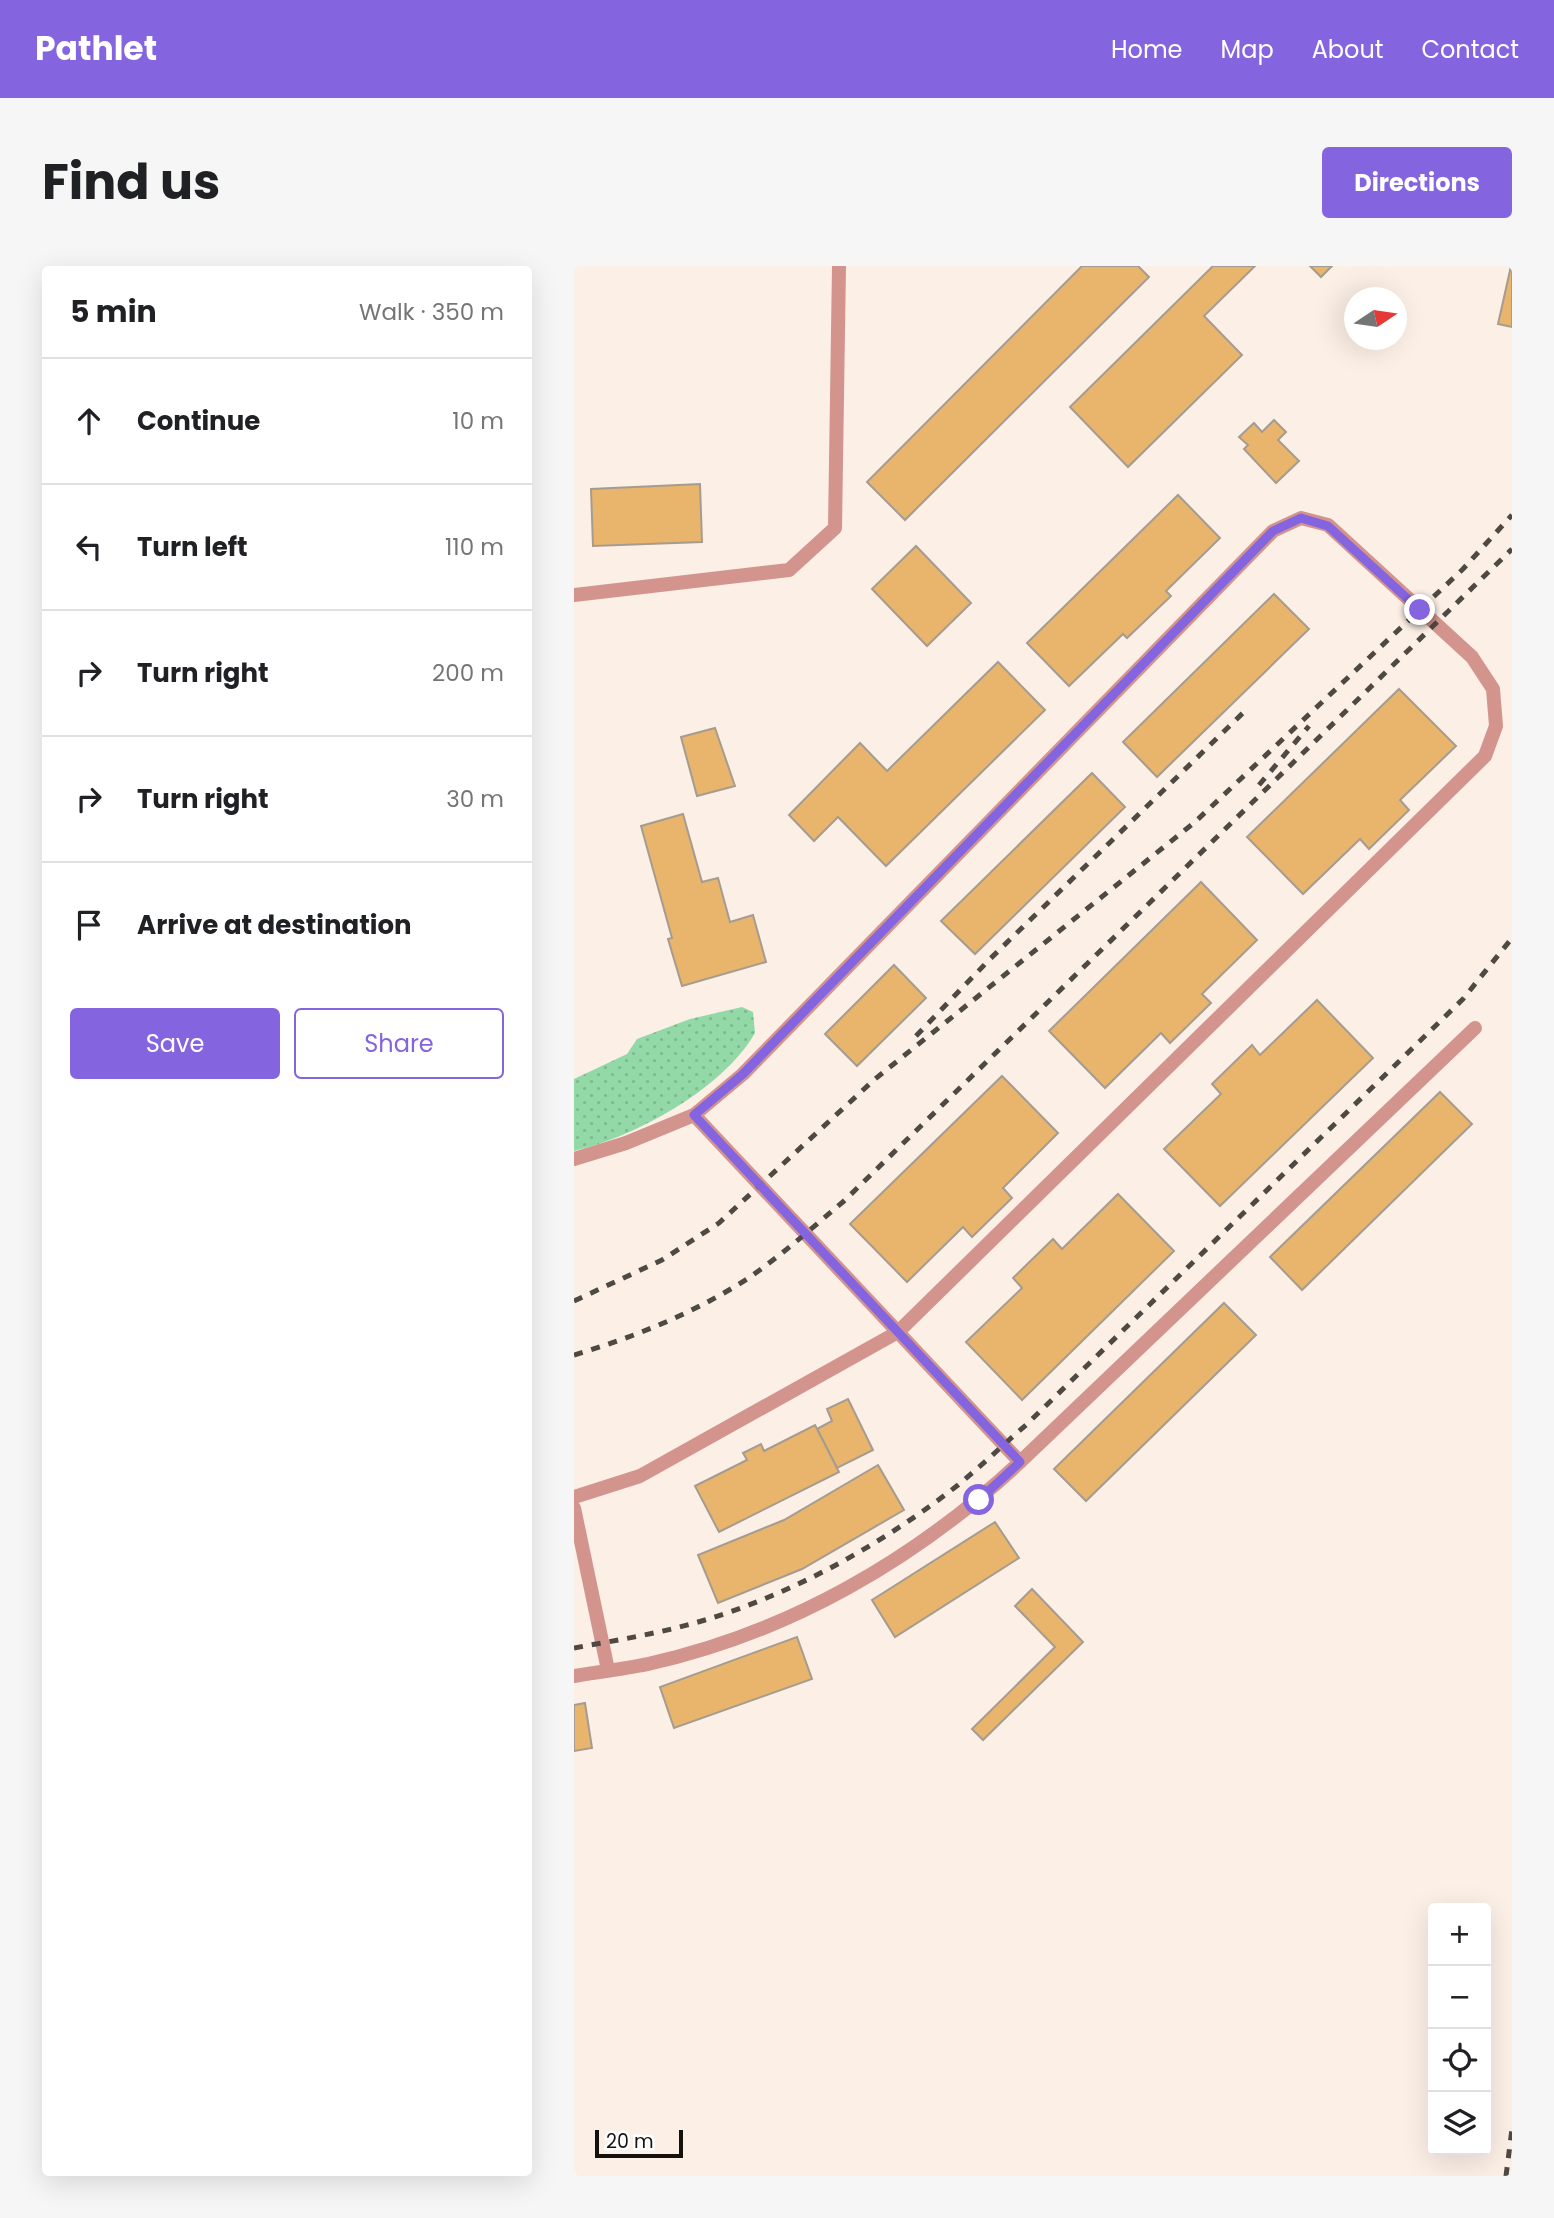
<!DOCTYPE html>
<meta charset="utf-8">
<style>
:root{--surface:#fff;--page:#f6f6f6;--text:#202124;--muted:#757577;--line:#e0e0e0;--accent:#8564e0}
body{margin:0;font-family:Poppins,sans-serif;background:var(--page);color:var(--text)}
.controls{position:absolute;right:21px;bottom:21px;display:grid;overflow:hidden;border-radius:7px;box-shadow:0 7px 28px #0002}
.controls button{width:63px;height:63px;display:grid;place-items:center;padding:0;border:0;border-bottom:2px solid var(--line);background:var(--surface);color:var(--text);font:35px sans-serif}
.compass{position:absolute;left:770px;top:21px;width:63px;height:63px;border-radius:50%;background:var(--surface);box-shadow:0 7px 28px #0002;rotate:77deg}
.scale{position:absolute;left:21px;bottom:18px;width:88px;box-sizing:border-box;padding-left:7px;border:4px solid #15110d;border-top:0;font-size:19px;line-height:24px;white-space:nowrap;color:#15110d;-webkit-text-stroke:5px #fff;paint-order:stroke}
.stop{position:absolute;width:21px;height:21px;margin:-16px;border:5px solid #8564e0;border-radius:50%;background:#fff}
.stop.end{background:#8564e0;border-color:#fff;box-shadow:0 2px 7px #0008}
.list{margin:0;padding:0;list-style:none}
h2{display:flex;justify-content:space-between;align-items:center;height:91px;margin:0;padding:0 28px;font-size:30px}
h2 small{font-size:23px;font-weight:400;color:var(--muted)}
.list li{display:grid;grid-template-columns:46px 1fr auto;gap:21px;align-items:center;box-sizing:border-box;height:126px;padding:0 28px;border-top:2px solid var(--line)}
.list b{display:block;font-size:26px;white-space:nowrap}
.list em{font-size:23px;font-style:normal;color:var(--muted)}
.actions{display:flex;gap:14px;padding:21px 28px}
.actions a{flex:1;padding:16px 0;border:2px solid var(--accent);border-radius:7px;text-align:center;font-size:24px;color:var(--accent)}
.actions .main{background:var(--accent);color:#fff}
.icon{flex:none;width:38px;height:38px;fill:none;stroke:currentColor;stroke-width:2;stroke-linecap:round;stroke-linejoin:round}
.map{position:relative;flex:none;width:938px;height:1910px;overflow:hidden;border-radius:7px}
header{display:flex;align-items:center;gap:42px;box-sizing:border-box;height:98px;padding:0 35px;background:var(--accent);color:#fff}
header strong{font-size:33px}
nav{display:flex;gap:38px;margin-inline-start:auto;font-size:24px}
.intro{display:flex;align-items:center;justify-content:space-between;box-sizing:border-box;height:168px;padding:0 42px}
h1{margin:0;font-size:49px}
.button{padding:18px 32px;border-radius:7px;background:var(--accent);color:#fff;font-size:24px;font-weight:700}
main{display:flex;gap:42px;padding:0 42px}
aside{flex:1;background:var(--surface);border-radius:7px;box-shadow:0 7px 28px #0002}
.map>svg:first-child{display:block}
.grass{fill:url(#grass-dots)}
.building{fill:#e9b46b;stroke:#a59c91;stroke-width:2}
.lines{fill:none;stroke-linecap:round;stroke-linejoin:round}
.lane{stroke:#d2948c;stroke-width:14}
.rail{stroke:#4f4944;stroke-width:5;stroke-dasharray:9 9;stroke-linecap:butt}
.route{stroke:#8564e0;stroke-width:9}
</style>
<header>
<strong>Pathlet</strong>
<nav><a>Home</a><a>Map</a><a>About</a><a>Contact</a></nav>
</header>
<div class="intro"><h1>Find us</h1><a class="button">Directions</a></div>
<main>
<aside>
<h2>5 min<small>Walk · 350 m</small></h2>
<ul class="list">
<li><svg class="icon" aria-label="ahead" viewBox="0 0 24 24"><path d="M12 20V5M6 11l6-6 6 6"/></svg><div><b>Continue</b></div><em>10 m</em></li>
<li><svg class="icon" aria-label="left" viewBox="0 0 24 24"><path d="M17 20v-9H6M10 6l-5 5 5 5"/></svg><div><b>Turn left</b></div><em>110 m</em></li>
<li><svg class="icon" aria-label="right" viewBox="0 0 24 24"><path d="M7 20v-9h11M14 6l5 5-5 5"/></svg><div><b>Turn right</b></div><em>200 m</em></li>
<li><svg class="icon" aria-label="right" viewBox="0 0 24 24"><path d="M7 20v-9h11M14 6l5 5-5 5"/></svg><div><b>Turn right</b></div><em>30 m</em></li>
<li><svg class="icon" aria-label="arrive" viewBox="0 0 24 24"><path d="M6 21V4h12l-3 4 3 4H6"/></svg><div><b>Arrive at destination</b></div></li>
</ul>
<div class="actions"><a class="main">Save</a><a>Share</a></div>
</aside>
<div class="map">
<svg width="938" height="1910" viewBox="0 0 938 1910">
<defs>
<pattern id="grass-dots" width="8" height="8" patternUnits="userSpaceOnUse" patternTransform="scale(1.75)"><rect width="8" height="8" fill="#92d9a7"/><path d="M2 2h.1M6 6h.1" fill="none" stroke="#7db98f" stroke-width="1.8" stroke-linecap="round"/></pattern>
</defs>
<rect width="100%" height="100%" fill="#fcefe6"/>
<path class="grass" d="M168,741L179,746L181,767C149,823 61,871 0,885V813L53,788L63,773L116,753Z"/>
<g class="building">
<polygon points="508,0 564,0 575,11 331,254 293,216"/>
<polygon points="639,0 681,0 630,50 668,89 554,201 496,141"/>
<polygon points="736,0 758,0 747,11"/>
<polygon points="937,0 938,0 938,61 924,58"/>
<polygon points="700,154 712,166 704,174 725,195 702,217 670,183 674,179 665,171 680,157 688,166"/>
<polygon points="126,218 128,276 19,280 17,223"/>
<polygon points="604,229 646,272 592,325 597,330 553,372 549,368 495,420 453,377"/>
<polygon points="342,280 397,337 353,380 298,323"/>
<polygon points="700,328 735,363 583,511 549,476"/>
<polygon points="424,396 471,444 312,600 264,551 240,575 215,549 286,477 313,505"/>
<polygon points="825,423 882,480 826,534 835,544 795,583 786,573 729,628 673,571"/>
<polygon points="141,462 161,520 123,530 107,471"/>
<polygon points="518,507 551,541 401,688 367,655"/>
<polygon points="109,548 128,616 144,612 156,656 179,649 192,696 108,720 94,673 98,672 67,560"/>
<polygon points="627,616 683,674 628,728 637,737 596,777 587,767 531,822 475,765"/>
<polygon points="320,699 352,732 283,800 251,768"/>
<polygon points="743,734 799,792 646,940 590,883 647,828 638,818 678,779 686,789"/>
<polygon points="428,810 484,867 429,922 438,932 398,971 389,961 333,1016 276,958"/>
<polygon points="866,826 898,858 728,1024 696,991"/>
<polygon points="544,928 600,985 448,1134 392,1076 448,1022 439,1012 479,973 488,983"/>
<polygon points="650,1037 682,1069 512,1235 480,1203"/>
<polygon points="274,1133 299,1184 263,1202 243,1163 258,1155 253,1143"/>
<polygon points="241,1159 265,1206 145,1266 121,1220 173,1194 169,1187 187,1178 190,1185"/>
<polygon points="304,1199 330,1244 228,1303 144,1337 124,1289 210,1254"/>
<polygon points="421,1256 445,1292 321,1371 298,1334"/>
<polygon points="458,1323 509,1376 409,1474 398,1463 481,1381 441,1340"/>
<polygon points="223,1371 238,1413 100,1462 86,1421"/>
<polygon points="11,1437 18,1482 0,1485 0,1439"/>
</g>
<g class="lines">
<g class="lane">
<polyline points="0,329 215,304 261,262 265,0"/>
<path d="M0,893L52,877L120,849L446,1196C341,1294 214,1367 74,1398C50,1403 25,1406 0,1410"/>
<polyline points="446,1196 901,762"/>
<polyline points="0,1231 66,1210 324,1066 911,490 922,460 919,423 898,391 754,259 727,252 699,265 169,808 120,849"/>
<polyline points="0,1242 34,1404"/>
</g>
<g class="rail">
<polyline points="685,519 735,460"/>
<polyline points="342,770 416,693 673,443"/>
<polyline points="0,1035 88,994 145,957 301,813 621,556 889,303 938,249"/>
<path d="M0,1089C61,1071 120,1047 173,1013C207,990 239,961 270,935L938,283"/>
<path d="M0,1382C44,1374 88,1367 131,1354C221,1327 310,1277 384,1219C407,1200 429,1179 452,1159L889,733L938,672"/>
<polyline points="932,1910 938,1863"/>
</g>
</g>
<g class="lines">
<polyline class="route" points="405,1234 446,1196 120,849 169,808 699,265 727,252 754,260 846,344"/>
</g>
</svg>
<div class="controls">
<button>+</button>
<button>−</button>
<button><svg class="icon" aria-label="locate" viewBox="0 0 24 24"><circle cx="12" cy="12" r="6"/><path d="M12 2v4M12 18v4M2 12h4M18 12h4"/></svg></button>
<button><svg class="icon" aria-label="layers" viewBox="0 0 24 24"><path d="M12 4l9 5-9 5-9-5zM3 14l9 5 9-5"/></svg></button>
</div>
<svg class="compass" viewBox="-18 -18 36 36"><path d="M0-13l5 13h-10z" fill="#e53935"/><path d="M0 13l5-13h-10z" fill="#757577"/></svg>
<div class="scale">20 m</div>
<div class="stop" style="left:405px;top:1234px"></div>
<div class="stop end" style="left:846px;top:344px"></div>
</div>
</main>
